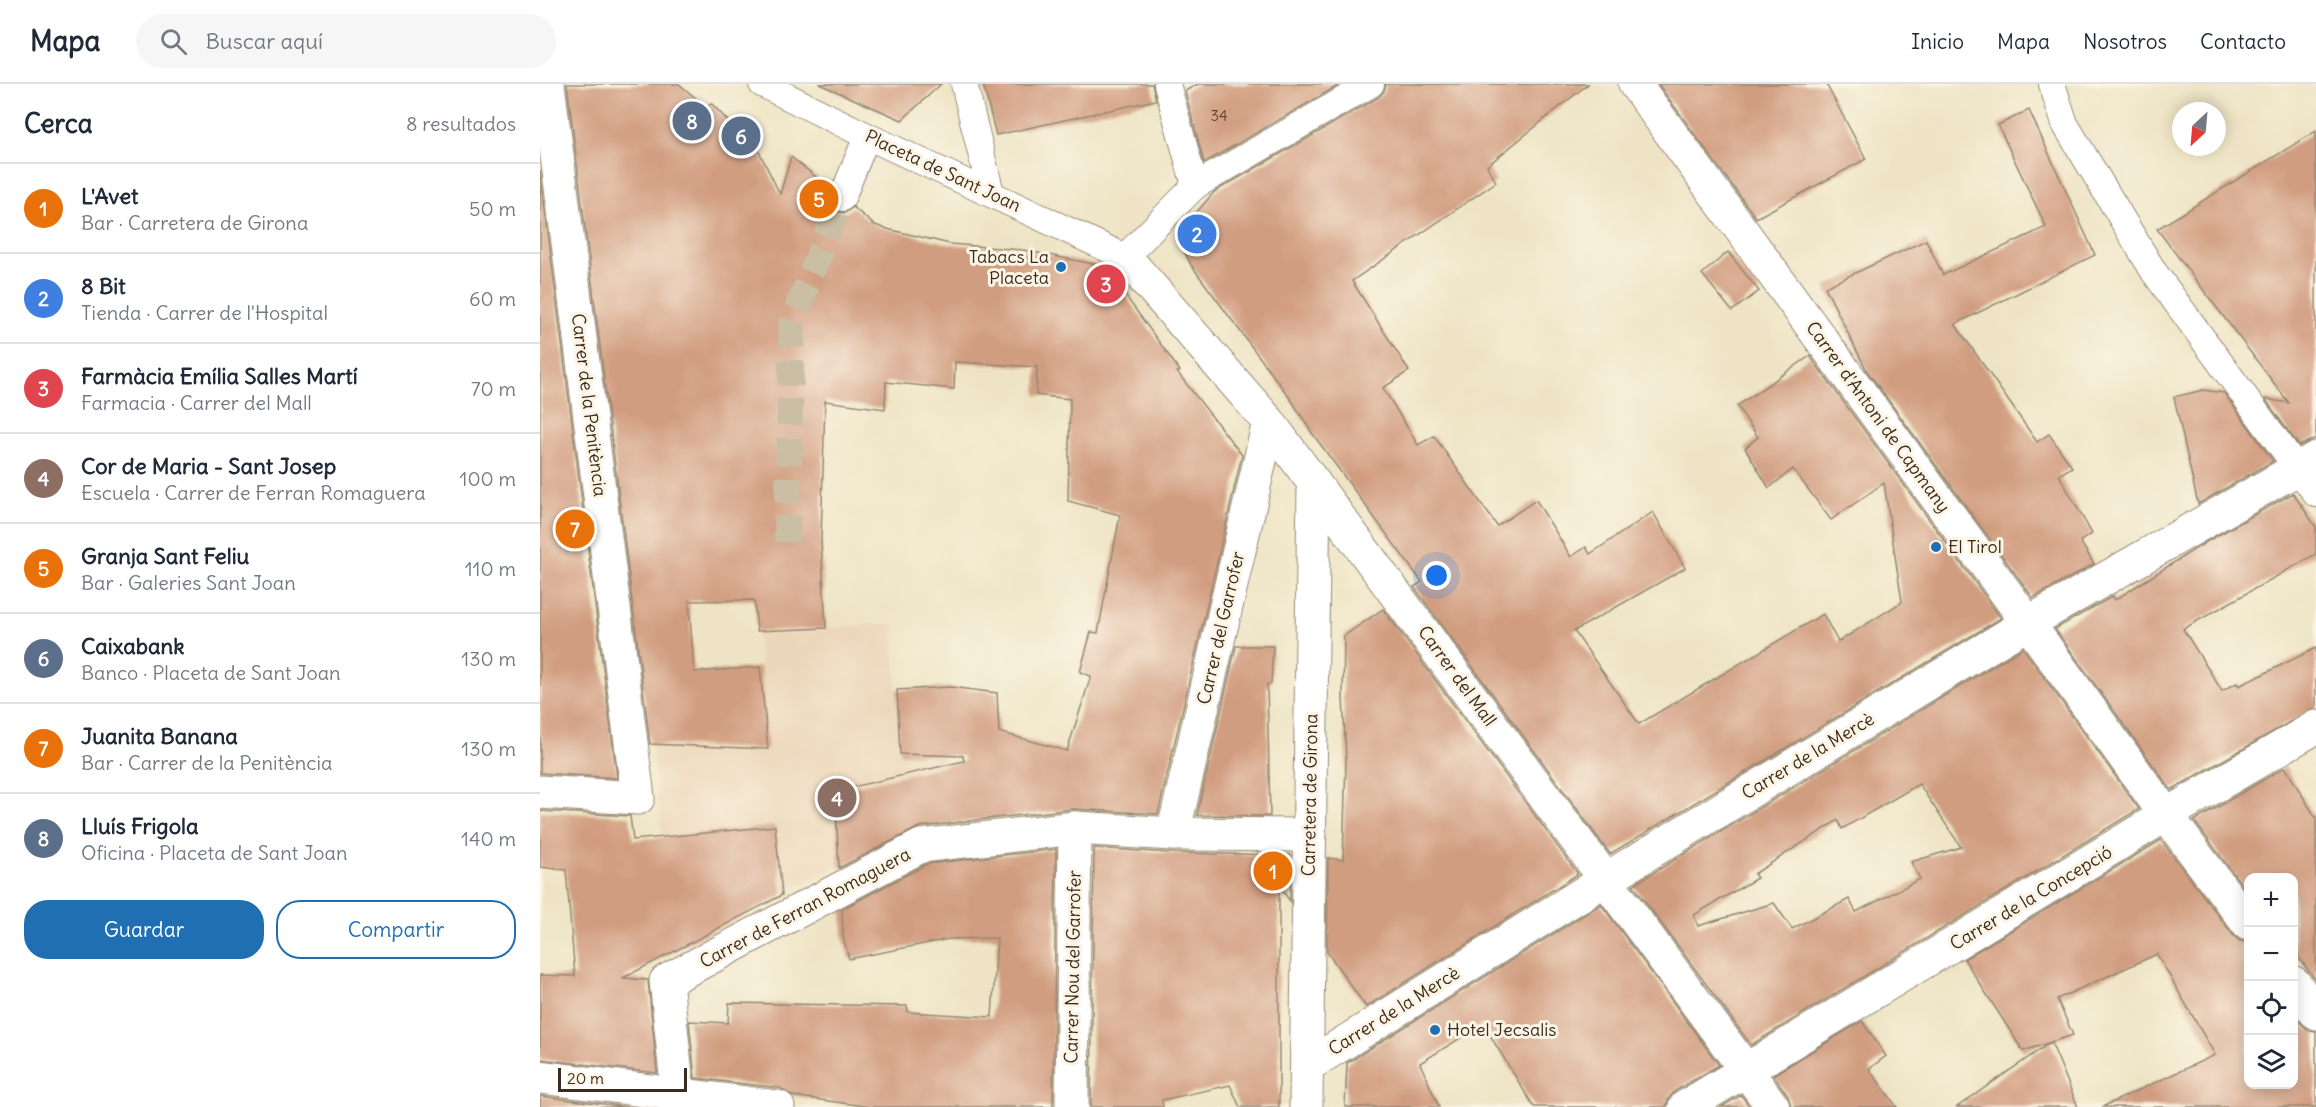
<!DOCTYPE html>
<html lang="es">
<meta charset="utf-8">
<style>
:root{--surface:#fff;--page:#f6f6f7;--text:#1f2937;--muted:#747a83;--line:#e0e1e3;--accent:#1f6fb2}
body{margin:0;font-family:Delius,sans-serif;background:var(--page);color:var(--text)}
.controls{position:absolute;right:18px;bottom:18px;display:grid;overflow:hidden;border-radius:12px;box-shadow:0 3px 15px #0003}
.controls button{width:54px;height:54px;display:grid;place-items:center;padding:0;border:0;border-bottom:2px solid var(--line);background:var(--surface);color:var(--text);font:30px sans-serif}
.compass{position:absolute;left:1632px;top:18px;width:54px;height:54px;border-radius:50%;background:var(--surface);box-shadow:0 3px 15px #0003;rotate:206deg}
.scale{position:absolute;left:18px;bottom:15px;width:129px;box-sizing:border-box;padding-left:6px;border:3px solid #3b2a1e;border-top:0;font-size:16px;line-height:21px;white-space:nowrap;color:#3b2a1e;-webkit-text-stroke:4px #fcf5e5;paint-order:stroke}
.you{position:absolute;left:897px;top:492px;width:21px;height:21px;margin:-15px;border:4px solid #fff;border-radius:50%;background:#1a73e8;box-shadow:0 0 0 9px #1a73e833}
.badge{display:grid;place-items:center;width:39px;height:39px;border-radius:50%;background:var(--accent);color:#fff;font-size:20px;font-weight:700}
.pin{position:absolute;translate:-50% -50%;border:3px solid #fff;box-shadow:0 2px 6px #0006}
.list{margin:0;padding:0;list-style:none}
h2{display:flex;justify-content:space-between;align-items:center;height:78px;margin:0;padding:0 24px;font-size:26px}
h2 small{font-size:20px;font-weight:400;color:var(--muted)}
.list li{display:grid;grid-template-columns:39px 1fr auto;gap:18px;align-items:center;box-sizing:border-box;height:90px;padding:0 24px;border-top:2px solid var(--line)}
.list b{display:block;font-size:22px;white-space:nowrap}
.list p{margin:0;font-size:20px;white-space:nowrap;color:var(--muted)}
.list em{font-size:20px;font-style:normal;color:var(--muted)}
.actions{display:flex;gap:12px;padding:18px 24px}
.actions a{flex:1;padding:14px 0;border:2px solid var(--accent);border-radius:24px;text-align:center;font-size:21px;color:var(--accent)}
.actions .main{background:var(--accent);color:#fff}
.icon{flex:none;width:33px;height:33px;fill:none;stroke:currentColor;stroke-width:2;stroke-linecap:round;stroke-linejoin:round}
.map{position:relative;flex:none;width:1776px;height:1023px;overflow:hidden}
header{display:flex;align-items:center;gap:36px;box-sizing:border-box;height:84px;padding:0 30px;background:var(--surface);border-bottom:2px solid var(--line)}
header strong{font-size:28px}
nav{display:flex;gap:33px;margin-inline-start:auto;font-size:21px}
.search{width:420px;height:54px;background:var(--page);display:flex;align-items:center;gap:15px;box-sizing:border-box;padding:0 21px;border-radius:33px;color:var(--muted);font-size:22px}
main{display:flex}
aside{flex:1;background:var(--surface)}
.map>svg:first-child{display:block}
.built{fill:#ecd7ba}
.building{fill:#d19d80;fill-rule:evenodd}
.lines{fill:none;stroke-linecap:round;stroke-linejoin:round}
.pedestrian-tunnel{stroke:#cabfa4;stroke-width:26;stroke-dasharray:26 13;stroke-linecap:butt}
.pedestrian-casing{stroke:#948772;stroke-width:28}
.minor-casing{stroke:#948772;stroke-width:35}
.pedestrian{stroke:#fff;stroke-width:26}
.minor{stroke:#fff;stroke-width:33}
.poi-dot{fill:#1f6fb2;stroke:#fcf5e5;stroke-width:2}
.labels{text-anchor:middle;stroke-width:6;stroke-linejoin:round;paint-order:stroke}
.number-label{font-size:15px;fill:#604736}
.street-label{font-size:18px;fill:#3b2a1e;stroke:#fcf5e5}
.poi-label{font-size:18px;fill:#3b2a1e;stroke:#fcf5e5;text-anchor:start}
</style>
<header>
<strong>Mapa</strong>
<div class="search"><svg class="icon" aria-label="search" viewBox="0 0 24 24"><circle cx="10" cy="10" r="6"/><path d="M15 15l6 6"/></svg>Buscar aquí</div>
<nav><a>Inicio</a><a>Mapa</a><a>Nosotros</a><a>Contacto</a></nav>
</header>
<main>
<aside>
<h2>Cerca<small>8 resultados</small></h2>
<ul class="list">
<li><span class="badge" style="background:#e8710a">1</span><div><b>L'Avet</b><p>Bar · Carretera de Girona</p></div><em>50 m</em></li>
<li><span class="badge" style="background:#3f7fe0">2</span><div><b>8 Bit</b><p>Tienda · Carrer de l'Hospital</p></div><em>60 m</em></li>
<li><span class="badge" style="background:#e0444e">3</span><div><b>Farmàcia Emília Salles Martí</b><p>Farmacia · Carrer del Mall</p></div><em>70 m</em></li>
<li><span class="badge" style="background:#8d6e63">4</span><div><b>Cor de Maria - Sant Josep</b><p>Escuela · Carrer de Ferran Romaguera</p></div><em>100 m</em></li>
<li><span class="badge" style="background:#e8710a">5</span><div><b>Granja Sant Feliu</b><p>Bar · Galeries Sant Joan</p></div><em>110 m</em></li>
<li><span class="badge" style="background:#5c6f8a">6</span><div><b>Caixabank</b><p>Banco · Placeta de Sant Joan</p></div><em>130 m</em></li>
<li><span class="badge" style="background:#e8710a">7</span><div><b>Juanita Banana</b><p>Bar · Carrer de la Penitència</p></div><em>130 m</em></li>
<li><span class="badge" style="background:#5c6f8a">8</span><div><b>Lluís Frigola</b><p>Oficina · Placeta de Sant Joan</p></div><em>140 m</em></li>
</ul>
<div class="actions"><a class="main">Guardar</a><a>Compartir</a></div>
</aside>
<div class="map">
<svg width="1776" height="1023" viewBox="0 0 1776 1023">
<rect width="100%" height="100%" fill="#fcf5e5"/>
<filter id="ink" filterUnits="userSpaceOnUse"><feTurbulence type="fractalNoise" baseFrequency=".0167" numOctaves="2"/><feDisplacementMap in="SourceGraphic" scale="12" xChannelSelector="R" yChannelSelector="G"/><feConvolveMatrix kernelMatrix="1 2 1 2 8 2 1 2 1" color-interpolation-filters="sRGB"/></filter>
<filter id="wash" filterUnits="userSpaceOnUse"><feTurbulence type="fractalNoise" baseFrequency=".008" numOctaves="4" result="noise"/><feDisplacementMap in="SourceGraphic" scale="24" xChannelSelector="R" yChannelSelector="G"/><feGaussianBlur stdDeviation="1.35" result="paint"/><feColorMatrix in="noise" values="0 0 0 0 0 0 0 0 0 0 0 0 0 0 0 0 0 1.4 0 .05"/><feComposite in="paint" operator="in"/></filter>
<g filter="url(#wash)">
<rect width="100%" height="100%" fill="#eee4c5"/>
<polygon class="built" points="353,540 357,606 410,603 457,609 459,644 397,646 407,698 484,730 364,746 137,865 111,660 228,665 217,547"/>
<g id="blocks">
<g class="building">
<polygon points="27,0 139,0 165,22 172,20 188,37 206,41 240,110 251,73 290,104 287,117 291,124 297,128 305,129 313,123 333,140 343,144 410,160 483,166 564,182 640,287 637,288 702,371 618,730 533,725 379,743 299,784 295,707 424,677 423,672 360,670 357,606 410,603 457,609 459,648 527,667 551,592 540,588 551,548 558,549 580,431 528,417 530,315 496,311 497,283 415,278 414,305 346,298 345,325 285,317 281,457 286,544 217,547 214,516 149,517 154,588 220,583 228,665 110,660"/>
<polygon points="279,0 401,0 362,36"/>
<polygon points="443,0 612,0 616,16 456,51"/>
<polygon points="658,0 801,0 664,79 645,7"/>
<polygon points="846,0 1048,0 947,82 956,98 812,197 869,287 843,304 878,361 894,352 957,442 996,416 1031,473 1046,463 1050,470 1113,428 1145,484 1034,547 1099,640 1283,530 1298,558 1362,518 1344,399 1291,436 1253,385 1229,404 1205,364 1218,353 1197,322 1270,272 1461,534 1070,770 874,503 882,498 772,349 752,317 651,181 642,162 643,144 674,108 839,13 844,7"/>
<polygon points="1118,0 1286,0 1326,75 1216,134"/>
<polygon points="1489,26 1555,171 1415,240 1497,358 1509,350 1532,383 1519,391 1552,450 1540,457 1554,480 1493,514 1327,287 1285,203 1386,156 1403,191 1506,143 1458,41"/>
<polygon points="1776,47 1776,354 1759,362 1725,315 1749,319 1617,145"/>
<polygon points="0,86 77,694 0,689"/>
<polygon points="1188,168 1219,207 1192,227 1162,190"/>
<polygon points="1663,306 1684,309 1733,377 1658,420 1634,313"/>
<polygon points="1753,409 1776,443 1776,470 1643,545 1682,607 1697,599 1699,602 1776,564 1776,623 1631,706 1515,545 1573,512 1575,516 1666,458"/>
<polygon points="843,525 1038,790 826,923 787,868 788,774 803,776 806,676 803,614 804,552"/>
<polygon points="696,562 733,562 731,600 727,600 730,732 657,731"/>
<path d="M1483,564L1599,725L1211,961L1093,801ZM1379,700L1421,763L1371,778L1380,795L1316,828L1309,815L1252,845L1234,819L1158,842L1154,831L1217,794L1214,790L1298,736L1302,745Z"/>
<polygon points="1745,683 1776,734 1776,897 1754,867 1754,794 1708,794 1708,809 1654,737"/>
<polygon points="0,727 90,732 93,756 235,742 242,811 83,894 108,896 117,989 0,975 0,891 35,892 26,786 0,783"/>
<polygon points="1621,756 1693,851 1700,857 1708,858 1708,1000 1754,1000 1754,935 1756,934 1768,946 1776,947 1776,1023 1562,1023 1675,971 1617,870 1517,915 1533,951 1483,967 1424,875"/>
<polygon points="554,764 632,769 750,771 750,817 739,802 739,1023 700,1023 690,1001 622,1016 623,1023 551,1023"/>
<polygon points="516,765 513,1023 332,1023 252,1012 240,1004 155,994 149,937 188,939 189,919 367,922 368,928 452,933 457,854 409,855 309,875 303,852 302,825 387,780"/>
<polygon points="1061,820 1179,981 1135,1007 1128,1015 1126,1023 994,1023 943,940 880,979 899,1023 805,1023 807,979"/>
<polygon points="1322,937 1346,972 1329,985 1357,1023 1251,1023 1248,1012 1233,991"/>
<polygon points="1511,958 1538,1023 1417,1023"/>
<polygon points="1201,1011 1210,1023 1181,1023"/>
<polygon points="0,1012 88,1023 0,1023"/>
</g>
</g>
</g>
<g filter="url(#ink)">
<use href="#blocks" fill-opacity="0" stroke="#948772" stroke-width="1.5"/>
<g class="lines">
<polyline class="pedestrian-tunnel" points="247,458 252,238 302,114"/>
<g class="pedestrian-casing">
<g id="pedestrian">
<polyline points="222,0 327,52 585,173 655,102 831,0"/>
<polyline points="424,0 451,109"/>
<polyline points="627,0 655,102"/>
<polyline points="1512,0 1525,40 1614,188 1776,410"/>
<polyline points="302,114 327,52"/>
</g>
</g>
<g class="minor-casing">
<g id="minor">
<polyline points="1095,0 1488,539 1626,731 1708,840"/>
<polyline points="585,173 729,338 1233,1023"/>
<polyline points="0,708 98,714 8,0"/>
<polyline points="633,750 729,338"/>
<polyline points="1754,899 1776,929"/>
<polyline points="767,982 1066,795 1488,539 1776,374"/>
<polyline points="0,993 238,1023"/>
<polyline points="138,1009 126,897 381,762 535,744 633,750 770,751"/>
<polyline points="532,1023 535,744"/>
<polyline points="766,1023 774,399"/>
<polyline points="1145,1023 1626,731 1776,643"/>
</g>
</g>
<use href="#pedestrian" class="pedestrian"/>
<use href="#minor" class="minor"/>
</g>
</g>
<g class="poi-dot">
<circle cx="521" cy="183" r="6"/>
<circle cx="1396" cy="463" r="6"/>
<circle cx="895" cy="946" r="6"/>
</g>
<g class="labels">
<g class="number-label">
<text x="679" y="37">34</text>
</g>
<g class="street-label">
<text transform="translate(403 87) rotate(25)" y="6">Placeta de Sant Joan</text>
<text transform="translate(49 321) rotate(83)" y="6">Carrer de la Penitència</text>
<text transform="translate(1338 333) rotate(54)" y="6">Carrer d'Antoni de Capmany</text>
<text transform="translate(681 544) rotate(-77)" y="6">Carrer del Garrofer</text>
<text transform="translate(917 592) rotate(54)" y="6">Carrer del Mall</text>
<text transform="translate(1268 672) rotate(-31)" y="6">Carrer de la Mercè</text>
<text transform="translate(770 711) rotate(-89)" y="6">Carretera de Girona</text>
<text transform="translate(1491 814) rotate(-31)" y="6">Carrer de la Concepció</text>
<text transform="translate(265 824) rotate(-28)" y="6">Carrer de Ferran Romaguera</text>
<text transform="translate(533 883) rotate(-89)" y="6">Carrer Nou del Garrofer</text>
<text transform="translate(854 927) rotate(-32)" y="6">Carrer de la Mercè</text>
</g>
<g class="poi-label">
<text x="509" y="179" text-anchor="end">Tabacs La<tspan x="509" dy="21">Placeta</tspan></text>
<text x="1408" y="469">El Tirol</text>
<text x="907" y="952">Hotel Jecsalis</text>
</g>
</g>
</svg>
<div class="controls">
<button>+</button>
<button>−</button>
<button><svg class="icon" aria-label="locate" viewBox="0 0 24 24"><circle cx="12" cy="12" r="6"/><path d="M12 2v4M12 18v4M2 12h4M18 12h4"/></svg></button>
<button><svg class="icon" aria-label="layers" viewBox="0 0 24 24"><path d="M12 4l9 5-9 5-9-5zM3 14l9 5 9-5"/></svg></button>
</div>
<svg class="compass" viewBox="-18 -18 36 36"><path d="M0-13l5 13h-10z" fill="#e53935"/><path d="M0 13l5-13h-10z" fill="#747a83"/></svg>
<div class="scale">20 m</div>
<div class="you"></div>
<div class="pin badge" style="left:733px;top:787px;background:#e8710a">1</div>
<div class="pin badge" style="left:657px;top:150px;background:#3f7fe0">2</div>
<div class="pin badge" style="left:566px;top:200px;background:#e0444e">3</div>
<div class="pin badge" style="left:297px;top:714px;background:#8d6e63">4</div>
<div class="pin badge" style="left:279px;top:115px;background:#e8710a">5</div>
<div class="pin badge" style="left:201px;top:52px;background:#5c6f8a">6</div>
<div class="pin badge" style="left:35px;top:445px;background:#e8710a">7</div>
<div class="pin badge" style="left:152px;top:37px;background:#5c6f8a">8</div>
</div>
</main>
